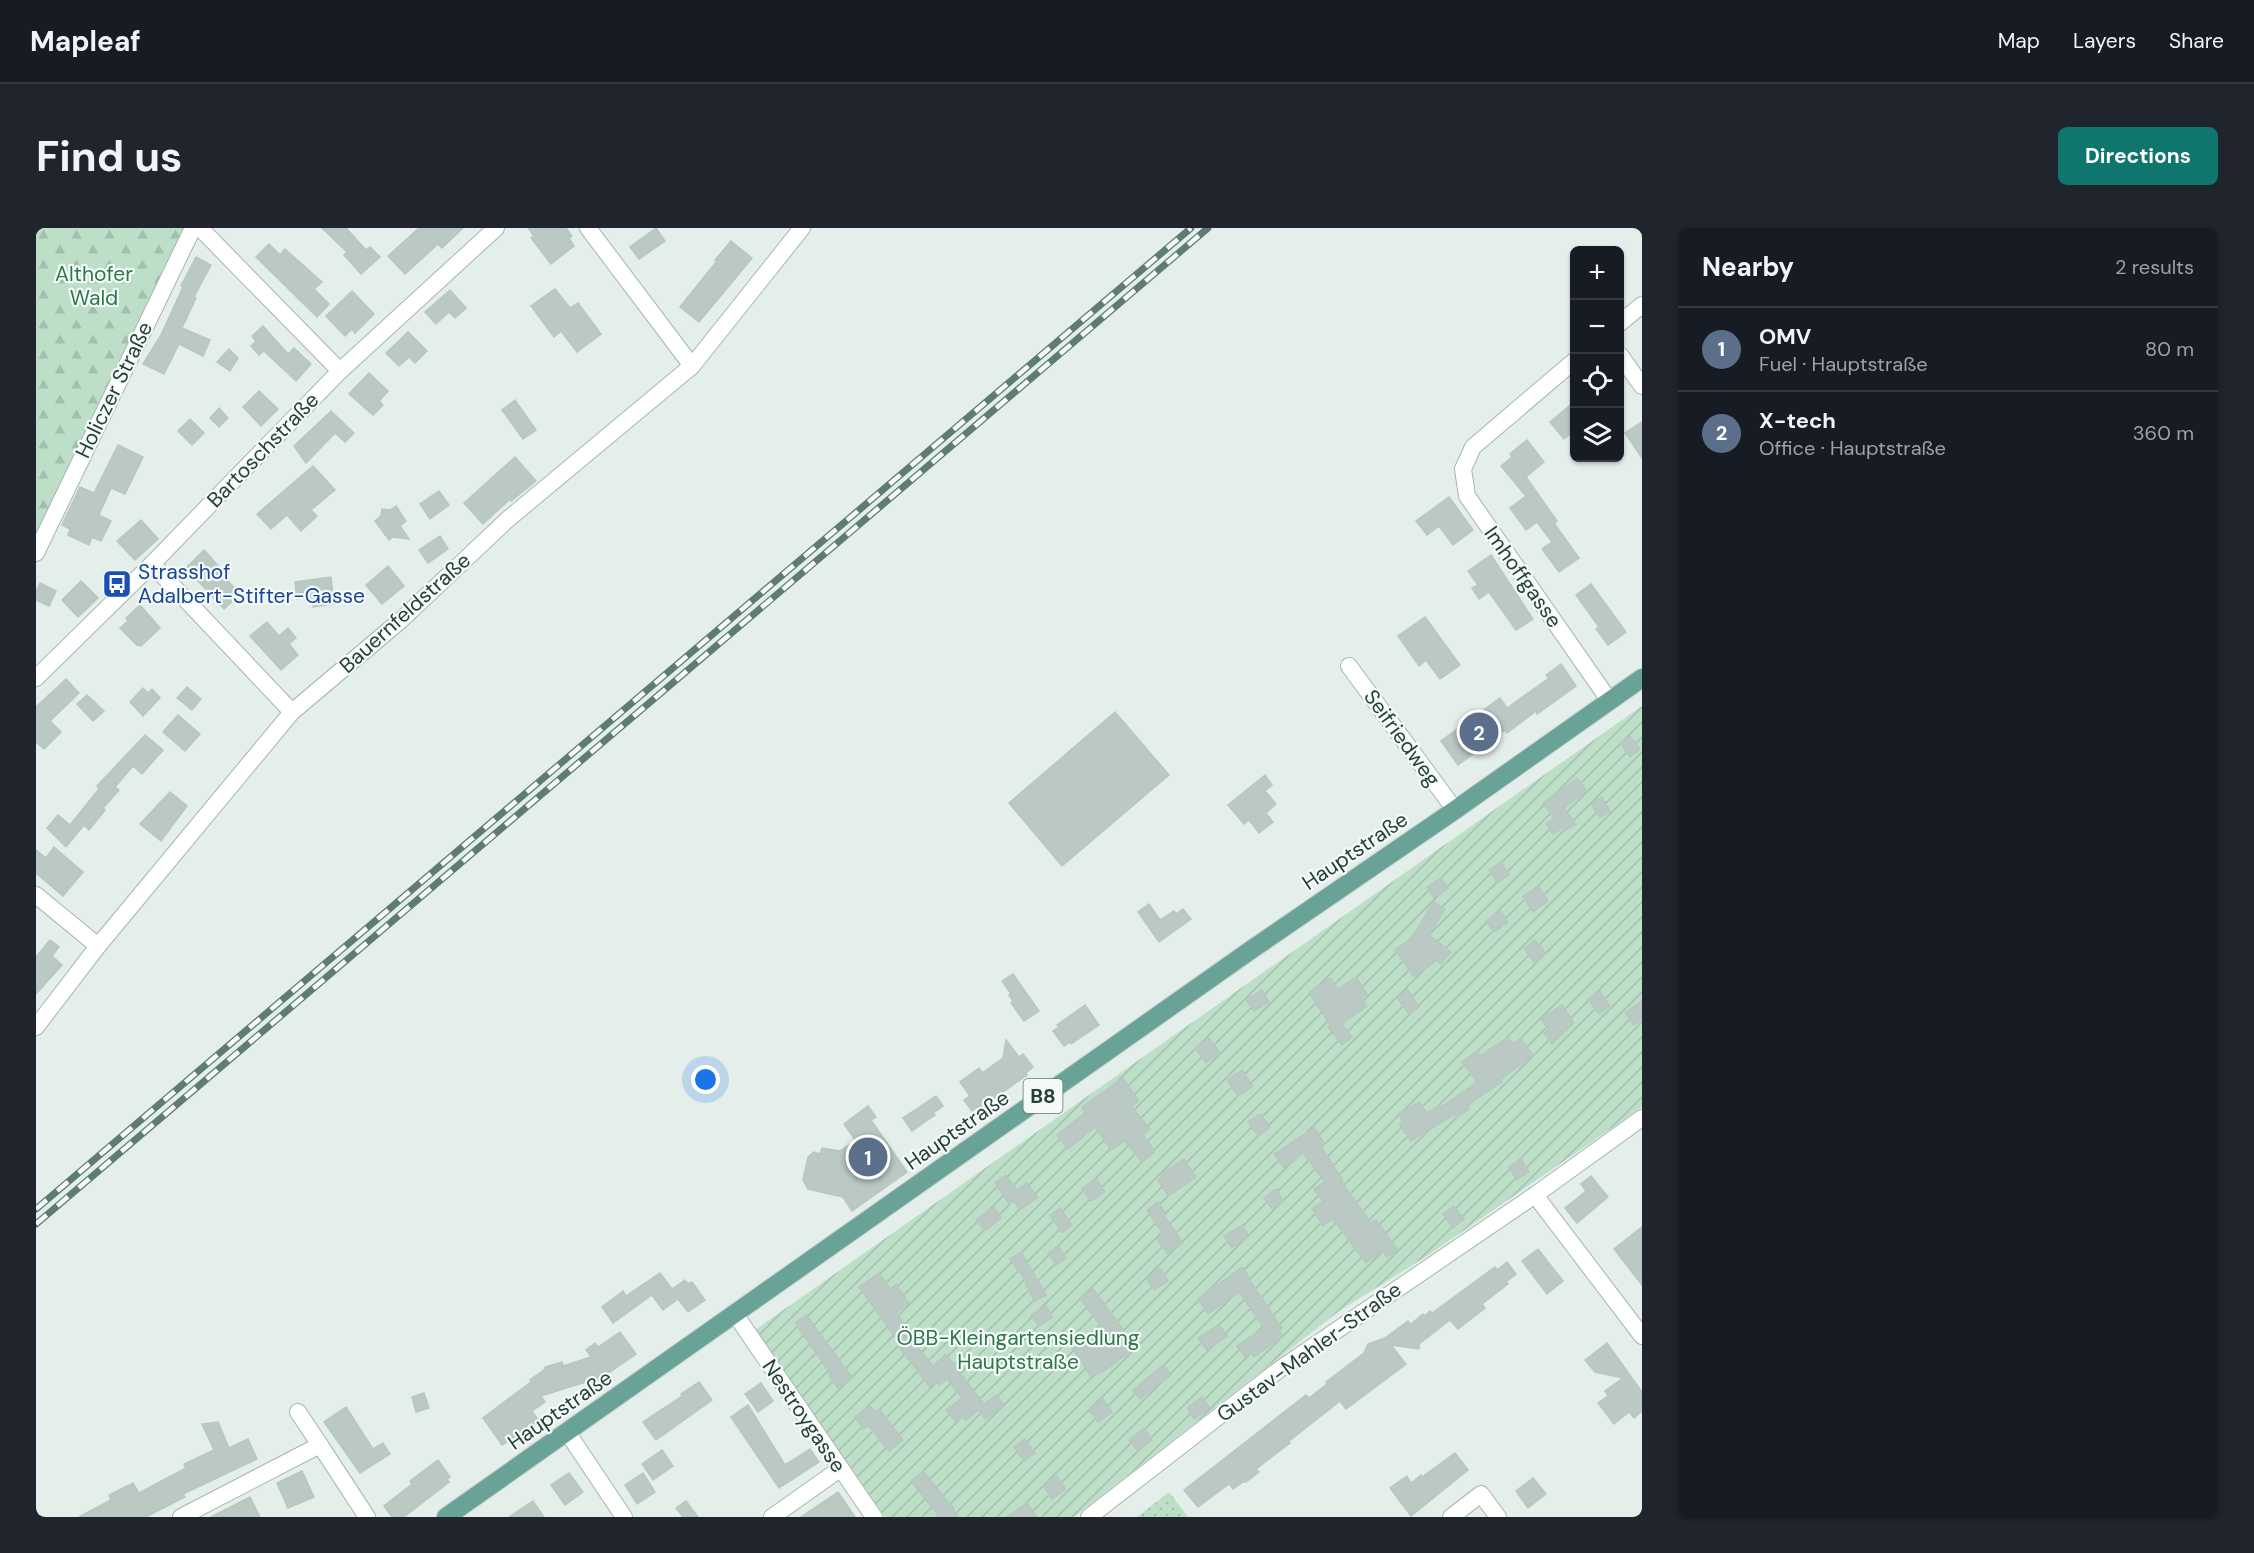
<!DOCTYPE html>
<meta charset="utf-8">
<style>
:root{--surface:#171b24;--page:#20242c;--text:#f1f3f6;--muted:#9ea1a6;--line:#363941;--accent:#0f766e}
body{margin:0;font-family:"DM Sans",sans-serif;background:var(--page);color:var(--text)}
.controls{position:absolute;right:18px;top:18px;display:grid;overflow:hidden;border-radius:9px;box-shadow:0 2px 4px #0004}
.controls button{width:54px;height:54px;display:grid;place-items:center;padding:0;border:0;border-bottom:2px solid var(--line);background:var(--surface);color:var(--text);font:30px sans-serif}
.you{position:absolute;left:670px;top:852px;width:21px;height:21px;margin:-15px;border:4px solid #fff;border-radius:50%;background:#1a73e8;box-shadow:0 0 0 9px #1a73e833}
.badge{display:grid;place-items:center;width:39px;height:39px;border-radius:50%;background:var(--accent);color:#fff;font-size:20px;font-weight:700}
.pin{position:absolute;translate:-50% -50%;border:3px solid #fff;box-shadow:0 2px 6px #0006}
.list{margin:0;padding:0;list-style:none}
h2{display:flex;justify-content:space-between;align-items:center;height:78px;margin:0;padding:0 24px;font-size:26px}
h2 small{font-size:20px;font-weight:400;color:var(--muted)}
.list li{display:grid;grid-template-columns:39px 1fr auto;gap:18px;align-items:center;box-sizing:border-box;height:84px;padding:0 24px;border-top:2px solid var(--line)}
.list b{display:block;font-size:22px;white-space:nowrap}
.list p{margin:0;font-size:20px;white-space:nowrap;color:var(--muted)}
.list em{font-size:20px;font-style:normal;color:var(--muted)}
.icon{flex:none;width:33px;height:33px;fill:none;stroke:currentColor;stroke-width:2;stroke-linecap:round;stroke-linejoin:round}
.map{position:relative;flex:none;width:1606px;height:1289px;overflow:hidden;border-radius:9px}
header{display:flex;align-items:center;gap:36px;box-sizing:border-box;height:84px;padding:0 30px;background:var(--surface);border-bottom:2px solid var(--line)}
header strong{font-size:28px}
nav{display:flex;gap:33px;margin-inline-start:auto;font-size:21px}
.intro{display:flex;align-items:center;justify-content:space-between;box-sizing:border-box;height:144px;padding:0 36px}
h1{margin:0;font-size:42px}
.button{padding:15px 27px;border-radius:9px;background:var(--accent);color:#fff;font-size:21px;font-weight:700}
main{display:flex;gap:36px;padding:0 36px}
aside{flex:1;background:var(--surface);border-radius:9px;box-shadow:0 2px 4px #0004}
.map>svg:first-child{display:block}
.grass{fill:url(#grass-dots)}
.forest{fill:url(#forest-firs)}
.garden{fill:url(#garden-furrows)}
.building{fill:#bac9c3;stroke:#b7c8c1;stroke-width:1.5}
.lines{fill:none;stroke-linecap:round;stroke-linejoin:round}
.street-casing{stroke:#a6b6b1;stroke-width:18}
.primary-casing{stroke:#c1cac8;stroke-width:20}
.street{stroke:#fff;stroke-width:16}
.primary{stroke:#69a397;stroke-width:18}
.rail-casing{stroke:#5e7b75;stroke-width:7}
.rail{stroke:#f5faf8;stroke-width:4.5;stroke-dasharray:14;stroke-linecap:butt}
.labels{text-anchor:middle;stroke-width:4.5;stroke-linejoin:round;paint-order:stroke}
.shield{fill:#f5faf8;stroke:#627872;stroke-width:1.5}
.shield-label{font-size:20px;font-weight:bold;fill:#234039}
.park-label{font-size:21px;fill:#2d774d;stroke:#f5faf8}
.street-label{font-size:21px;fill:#234039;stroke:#f5faf8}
.transit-label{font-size:21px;fill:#164399;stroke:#f5faf8;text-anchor:start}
</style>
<header>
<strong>Mapleaf</strong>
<nav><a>Map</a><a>Layers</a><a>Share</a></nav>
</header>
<div class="intro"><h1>Find us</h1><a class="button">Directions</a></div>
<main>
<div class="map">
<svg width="1606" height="1289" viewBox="0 0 1606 1289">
<defs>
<pattern id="grass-dots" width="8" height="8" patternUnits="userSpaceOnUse" patternTransform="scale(1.5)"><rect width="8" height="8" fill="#bddfc8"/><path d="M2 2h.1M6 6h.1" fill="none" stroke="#a2c0ad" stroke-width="1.8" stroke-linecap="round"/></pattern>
<pattern id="forest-firs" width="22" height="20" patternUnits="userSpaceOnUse" patternTransform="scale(1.5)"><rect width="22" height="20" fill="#bddfc8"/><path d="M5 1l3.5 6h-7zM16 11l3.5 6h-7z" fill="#a2c0ad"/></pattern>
<pattern id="garden-furrows" width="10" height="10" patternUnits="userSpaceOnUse" patternTransform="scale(1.5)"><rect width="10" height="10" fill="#bddfc8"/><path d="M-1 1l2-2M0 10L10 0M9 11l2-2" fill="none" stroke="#a2c0ad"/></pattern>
</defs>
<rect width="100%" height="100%" fill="#e4eeea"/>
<polygon class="grass" points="1133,1264 1152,1289 1101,1289"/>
<polygon class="forest" points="0,0 151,0 0,311"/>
<polygon class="garden" points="1606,478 1606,879 1394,1026 1302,1084 1038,1289 849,1289 719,1102"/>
<g class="building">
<polygon points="286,0 310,0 330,22 334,19 344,29 325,46 308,27 311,24"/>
<polygon points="383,0 427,0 406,20 402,16 369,46 352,28"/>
<polygon points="492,0 530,0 536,8 533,10 538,18 515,36 495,10 498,8"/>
<polygon points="620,0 629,13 603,31 594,19"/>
<polygon points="695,13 716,30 663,94 644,79 681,33 679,32"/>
<polygon points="233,16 244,27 249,21 286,54 278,61 293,76 281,89 220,29"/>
<polygon points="160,29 175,37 158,69 160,70 146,100 174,112 167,128 143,116 128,146 107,136 125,107 147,59 145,58"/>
<polygon points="519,61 534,80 542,75 565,106 541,124 525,103 518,109 495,78"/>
<polygon points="414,62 430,80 419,90 413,84 400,96 389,84"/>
<polygon points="316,63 338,86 319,105 316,101 309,108 290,88"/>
<polygon points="227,98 252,126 258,120 275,136 260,153 228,123 223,127 215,118 220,113 216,108"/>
<polygon points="372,104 391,123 379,135 373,129 363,138 350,125"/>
<polygon points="193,121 202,130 194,143 181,134"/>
<polygon points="333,145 352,163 343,173 347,177 337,187 313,166"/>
<polygon points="223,163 242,181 225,198 207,179"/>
<polygon points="479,172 500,202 487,211 466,182"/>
<polygon points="1539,173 1539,202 1528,211 1514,194"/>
<polygon points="183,180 192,190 183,199 174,190"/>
<polygon points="295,183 318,205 309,214 299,205 270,235 258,218"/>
<polygon points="154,191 168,205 156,217 142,203"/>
<polygon points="1606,194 1606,230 1589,205"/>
<polygon points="1491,212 1508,234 1490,249 1521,293 1518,295 1543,330 1523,344 1506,321 1516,314 1501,294 1490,302 1474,280 1490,268 1465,238 1476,229 1474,226"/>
<polygon points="82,217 107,229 89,266 75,260 63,287 75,293 65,313 56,309 53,317 32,307 34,301 26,297 44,259 58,265"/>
<polygon points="479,229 500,253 475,273 474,271 447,296 428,275"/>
<polygon points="277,238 299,262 275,282 281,288 265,303 251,287 235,301 221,286"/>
<polygon points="403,263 413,277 394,291 384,276"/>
<polygon points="1413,269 1437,302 1417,317 1403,298 1391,307 1380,293"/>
<polygon points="360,278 370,293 364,298 373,311 357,309 353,312 339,293 345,288 346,281 354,282"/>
<polygon points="105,292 122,311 99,332 81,313"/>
<polygon points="404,308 412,321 392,335 383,322"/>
<polygon points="168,322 185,341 183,343 204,366 188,381 150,340"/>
<polygon points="1455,327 1497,391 1480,402 1453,364 1443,371 1436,360 1442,357 1432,343"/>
<polygon points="352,338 368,358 346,376 330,357"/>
<polygon points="295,349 298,376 277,379 277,374 272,374 271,369 261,371 259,354"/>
<polygon points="45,353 62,370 42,389 26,372"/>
<polygon points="4,355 20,363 13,378 0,372 0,364"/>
<polygon points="1555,356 1590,404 1572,417 1560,401 1563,399 1540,367"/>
<polygon points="104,377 124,400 105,418 101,417 84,400 92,393 90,390"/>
<polygon points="1389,389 1424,437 1404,451 1390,432 1383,438 1362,408"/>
<polygon points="231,394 243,408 252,400 260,410 253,416 262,427 245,442 214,408"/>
<polygon points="1525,436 1540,458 1501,486 1500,483 1471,505 1469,502 1422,537 1405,513 1464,470 1471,480 1513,450 1510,447"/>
<polygon points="30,451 43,465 14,493 25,504 8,521 0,514 0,479"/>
<polygon points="151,459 165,471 156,482 141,470"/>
<polygon points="107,460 112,465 116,461 124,470 107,488 94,474"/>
<polygon points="51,467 68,483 57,493 41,476"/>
<polygon points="1079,484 1133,547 1026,638 973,575"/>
<polygon points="142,487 164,506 149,523 127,504"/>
<polygon points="109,507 127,522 106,546 97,538 79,559 83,562 67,580 69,582 53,602 48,597 30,619 11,600 22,587 34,597 63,561 61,558"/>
<polygon points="1594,508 1604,521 1594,529 1584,515"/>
<polygon points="1229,547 1236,557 1229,563 1240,576 1230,585 1237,594 1223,605 1213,592 1208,596 1192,577"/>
<polygon points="1541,550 1551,563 1528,580 1540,596 1528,603 1526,600 1517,606 1510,596 1518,590 1507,575"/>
<polygon points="134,564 151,578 125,613 104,596"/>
<polygon points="1566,569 1574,583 1564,590 1555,576"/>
<polygon points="18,619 47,644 27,668 0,645 0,622 10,630"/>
<polygon points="1465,634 1473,647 1461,655 1453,642"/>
<polygon points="1405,650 1412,661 1398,670 1391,659"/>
<polygon points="1502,658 1512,673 1497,684 1487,669"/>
<polygon points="1397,674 1409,681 1393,707 1415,724 1405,736 1401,732 1378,749 1359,722 1376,710"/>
<polygon points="1113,676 1124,692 1138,683 1140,686 1147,681 1155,691 1123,714 1102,684"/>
<polygon points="1464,683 1472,694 1458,704 1450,693"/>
<polygon points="14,712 23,719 16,728 26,737 0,766 0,729"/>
<polygon points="1499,712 1510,726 1499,735 1488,721"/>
<polygon points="977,746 1003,783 988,793 975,775 977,773 973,767 975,766 966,753"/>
<polygon points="1320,749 1331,766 1325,770 1331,778 1306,796 1316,809 1306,817 1292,799 1294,797 1273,764 1294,750 1302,761"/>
<polygon points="1371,761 1383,779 1373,786 1361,770"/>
<polygon points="1226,762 1233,774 1218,783 1210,772"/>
<polygon points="1564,763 1574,778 1563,786 1552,771"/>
<polygon points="1606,773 1606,791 1598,797 1589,785"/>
<polygon points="1049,777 1063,797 1035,816 1034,814 1028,818 1017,803 1023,799 1021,797"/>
<polygon points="1526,777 1538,795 1516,816 1508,805 1513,802 1505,791"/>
<polygon points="1472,809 1477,816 1485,811 1497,827 1464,852 1466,854 1430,878 1433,881 1421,890 1419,886 1375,913 1363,896 1367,893 1362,886 1383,874 1391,885 1404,877 1405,879 1441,854 1426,834 1441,823 1444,828"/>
<polygon points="1173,810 1184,825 1170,835 1159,820"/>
<polygon points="970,812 983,829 987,826 997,839 990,845 991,847 943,881 942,879 936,883 928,872 934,868 924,854 943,840 946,845 967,830"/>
<polygon points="1206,842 1217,858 1202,868 1191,852"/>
<polygon points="1087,850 1103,873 1095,878 1114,901 1107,907 1119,924 1106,934 1089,913 1075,922 1059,899 1032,921 1021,907 1049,885 1046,879"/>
<polygon points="900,868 907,878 897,885 899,887 876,903 867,890"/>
<polygon points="832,878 840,889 835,892 871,944 816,983 807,969 772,961 767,952 772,929 778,924 784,926 786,920 804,923 820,913 808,896"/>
<polygon points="1224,886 1234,899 1222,908 1212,894"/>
<polygon points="1278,900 1289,916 1285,919 1307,952 1305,953 1335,995 1340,992 1362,1022 1351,1029 1347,1023 1330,1035 1297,991 1287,998 1276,981 1287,973 1278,961 1289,954 1267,925 1248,940 1238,926"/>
<polygon points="1148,931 1160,949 1132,968 1122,952 1125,949 1124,947"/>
<polygon points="1485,931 1493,944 1481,952 1473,939"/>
<polygon points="970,947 981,962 991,955 1002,969 984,982 978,973 973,976 959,955"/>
<polygon points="1555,948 1572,969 1541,995 1529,980 1550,963 1545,956"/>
<polygon points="1060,951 1069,964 1055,973 1046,961"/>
<polygon points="1240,961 1248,973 1236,981 1228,970"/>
<polygon points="1122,974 1129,985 1127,986 1147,1015 1131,1026 1121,1011 1127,1006 1111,982"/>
<polygon points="1418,978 1428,991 1417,1000 1407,986"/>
<polygon points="958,979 965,990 949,1003 940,992"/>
<polygon points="1024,980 1036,997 1026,1005 1014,987"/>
<polygon points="1206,997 1213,1008 1196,1020 1188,1008"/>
<polygon points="1606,999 1606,1057 1578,1021"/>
<polygon points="1022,1018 1030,1030 1020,1037 1012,1025"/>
<polygon points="1502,1021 1527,1053 1511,1066 1486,1033"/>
<polygon points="985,1024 1010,1067 999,1073 989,1056 991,1055 974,1031"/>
<polygon points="1471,1034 1480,1046 1470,1054 1472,1056 1446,1076 1449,1080 1422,1101 1414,1092 1383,1116 1383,1121 1355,1117 1370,1136 1310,1181 1304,1173 1252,1214 1254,1215 1220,1241 1223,1244 1210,1254 1207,1254 1197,1261 1193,1256 1162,1279 1148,1262 1270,1167 1273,1170 1291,1156 1290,1154 1328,1125 1332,1116 1349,1110 1372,1093 1375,1096 1387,1086 1389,1088 1394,1083 1396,1085 1459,1039 1461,1042"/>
<polygon points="1206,1039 1215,1052 1214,1053 1246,1100 1243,1102 1247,1108 1218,1129 1215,1125 1209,1129 1201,1118 1228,1100 1203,1064 1172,1086 1162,1071"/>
<polygon points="1124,1040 1132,1053 1118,1062 1110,1050"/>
<polygon points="624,1045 636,1061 649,1052 652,1056 656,1054 669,1072 652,1084 642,1071 627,1082 616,1067 577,1095 566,1079 587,1063 590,1068"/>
<polygon points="843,1045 854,1061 860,1056 873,1075 860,1085 883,1116 881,1118 897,1138 910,1126 948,1176 960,1167 968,1177 949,1191 943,1182 930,1192 927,1189 920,1194 910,1182 926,1170 911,1151 903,1157 901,1154 894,1159 863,1119 865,1117 823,1059"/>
<polygon points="1057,1061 1100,1119 1065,1145 1064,1144 1056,1150 1036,1120 1065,1099 1044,1070"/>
<polygon points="1010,1078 1017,1089 1003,1098 995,1087"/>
<polygon points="770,1087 816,1149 802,1160 793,1148 795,1146 759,1095"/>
<polygon points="1183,1096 1191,1108 1171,1122 1162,1110"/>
<polygon points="584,1104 600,1126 558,1155 556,1152 505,1168 509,1174 496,1183 503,1193 466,1217 447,1190 495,1154 494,1152 509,1141 509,1139 526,1134 527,1138 555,1129 550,1122 559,1115 562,1119"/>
<polygon points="1571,1115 1606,1164 1606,1183 1598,1190 1593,1184 1578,1196 1562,1175 1572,1168 1569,1163 1587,1150 1559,1144 1549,1132"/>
<polygon points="1127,1137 1135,1147 1104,1171 1097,1162"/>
<polygon points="663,1154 676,1172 620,1212 607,1194 646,1168 645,1166"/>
<polygon points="725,1155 737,1173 722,1184 709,1166"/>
<polygon points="388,1165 393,1180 380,1184 376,1169"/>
<polygon points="1166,1169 1174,1180 1158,1191 1151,1180"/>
<polygon points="1067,1171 1076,1184 1062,1194 1053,1182"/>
<polygon points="712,1177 749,1237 774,1221 783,1234 743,1260 695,1189"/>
<polygon points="834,1178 839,1184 843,1181 867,1212 853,1223 833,1198 827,1201 819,1189"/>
<polygon points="310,1179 337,1221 347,1215 354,1226 324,1245 288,1194"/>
<polygon points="182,1194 193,1220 212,1211 221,1231 147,1266 149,1269 110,1289 43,1289 75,1272 73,1267 97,1255 103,1265 150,1240 148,1236 178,1222 166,1196"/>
<polygon points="1108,1200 1116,1212 1102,1223 1093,1212"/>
<polygon points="989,1211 999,1225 988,1233 978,1219"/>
<polygon points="626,1222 637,1238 617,1252 606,1236"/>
<polygon points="1419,1225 1432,1242 1375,1288 1354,1260 1371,1248 1375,1255 1385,1247 1386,1249"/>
<polygon points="402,1232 414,1249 411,1251 413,1254 368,1289 356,1289 348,1278 376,1256 374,1253"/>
<polygon points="266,1243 278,1269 252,1280 241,1255"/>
<polygon points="887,1243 918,1281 917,1282 922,1289 904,1289 875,1253"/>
<polygon points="533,1245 547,1264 529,1277 515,1257"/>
<polygon points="607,1245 619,1264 601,1276 589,1257"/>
<polygon points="1021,1248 1030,1261 1016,1271 1007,1258"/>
<polygon points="1497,1250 1510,1266 1492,1280 1480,1263"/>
<polygon points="802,1264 819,1289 765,1289"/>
<polygon points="214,1269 224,1289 175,1289"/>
<polygon points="497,1273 508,1289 473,1289"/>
<polygon points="650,1273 662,1289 647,1289 640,1280"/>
<polygon points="991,1275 1001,1289 971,1289"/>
</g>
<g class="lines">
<g class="street-casing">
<g id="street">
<polyline points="164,0 304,143"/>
<polyline points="552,0 656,138"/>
<polyline points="1584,95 1606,77"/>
<polyline points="1584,127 1606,158"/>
<polyline points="1538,133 1437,219 1427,241 1431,268 1573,472"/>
<polyline points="0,325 157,0"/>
<polyline points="116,336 256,484"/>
<polyline points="1313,438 1419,582"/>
<polyline points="0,450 116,336 304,143 460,0"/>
<polyline points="0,667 62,718"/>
<polyline points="0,799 62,718 256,484 365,392 471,292 656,138 766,0"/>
<polyline points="1499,967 1606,1108"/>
<polyline points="699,1086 838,1289"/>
<polyline points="262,1184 284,1217"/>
<polyline points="531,1204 588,1289"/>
<polyline points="145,1289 284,1217 331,1289"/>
<polyline points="736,1289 804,1241"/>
<polyline points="1053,1289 1244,1141 1499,967 1606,890"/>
<polyline points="1415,1289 1445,1266 1462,1289"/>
</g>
</g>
<g class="primary-casing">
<polyline id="primary" points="410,1289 1212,724 1419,582 1606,450"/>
</g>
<use href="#street" class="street"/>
<use href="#primary" class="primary"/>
<g class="rail-casing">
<g id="rail">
<polyline points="0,981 1155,0"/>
<polyline points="0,996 1172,0"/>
</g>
</g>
<use href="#rail" class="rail"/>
</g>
<defs>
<g id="bus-square" transform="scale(1.5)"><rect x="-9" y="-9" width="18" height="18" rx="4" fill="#1a4fb4" stroke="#f5faf8"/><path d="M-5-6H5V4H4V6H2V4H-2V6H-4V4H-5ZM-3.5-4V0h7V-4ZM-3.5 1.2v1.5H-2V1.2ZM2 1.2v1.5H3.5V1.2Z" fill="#fff"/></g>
</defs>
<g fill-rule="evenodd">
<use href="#bus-square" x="81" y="356"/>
</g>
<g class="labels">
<rect class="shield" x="987.5" y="851" width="39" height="34" rx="4.5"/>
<g class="shield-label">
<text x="1007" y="875">B8</text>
</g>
<g class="park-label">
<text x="58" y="53">Althofer<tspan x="58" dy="24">Wald</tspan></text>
<text x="982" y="1117">ÖBB-Kleingartensiedlung<tspan x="982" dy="24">Hauptstraße</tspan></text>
</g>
<g class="street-label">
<text transform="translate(78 162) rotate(-64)" y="7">Holiczer Straße</text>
<text transform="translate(227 222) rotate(-46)" y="7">Bartoschstraße</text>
<text transform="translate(1487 349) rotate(55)" y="7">Imhoffgasse</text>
<text transform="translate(369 385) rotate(-42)" y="7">Bauernfeldstraße</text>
<text transform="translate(1366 510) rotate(54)" y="7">Seifriedweg</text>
<text transform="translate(1319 623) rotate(-34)" y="7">Hauptstraße</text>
<text transform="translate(921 902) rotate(-35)" y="7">Hauptstraße</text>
<text transform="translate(1273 1124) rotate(-36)" y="7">Gustav-Mahler-Straße</text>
<text transform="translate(524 1182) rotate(-35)" y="7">Hauptstraße</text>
<text transform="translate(768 1188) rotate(56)" y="7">Nestroygasse</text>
</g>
<g class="transit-label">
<text x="102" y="351">Strasshof<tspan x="102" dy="24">Adalbert-Stifter-Gasse</tspan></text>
</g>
</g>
</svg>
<div class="controls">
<button>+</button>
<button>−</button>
<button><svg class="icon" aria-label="locate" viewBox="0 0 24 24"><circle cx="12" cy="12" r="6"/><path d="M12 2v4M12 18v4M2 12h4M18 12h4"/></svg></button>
<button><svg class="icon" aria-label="layers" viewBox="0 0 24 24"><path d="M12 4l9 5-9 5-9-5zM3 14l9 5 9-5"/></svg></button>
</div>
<div class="you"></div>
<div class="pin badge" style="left:832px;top:929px;background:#5c6f8a">1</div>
<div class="pin badge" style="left:1443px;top:504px;background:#5c6f8a">2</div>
</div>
<aside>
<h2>Nearby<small>2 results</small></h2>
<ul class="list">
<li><span class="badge" style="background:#5c6f8a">1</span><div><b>OMV</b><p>Fuel · Hauptstraße</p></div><em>80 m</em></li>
<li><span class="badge" style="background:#5c6f8a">2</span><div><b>X-tech</b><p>Office · Hauptstraße</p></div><em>360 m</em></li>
</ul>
</aside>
</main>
